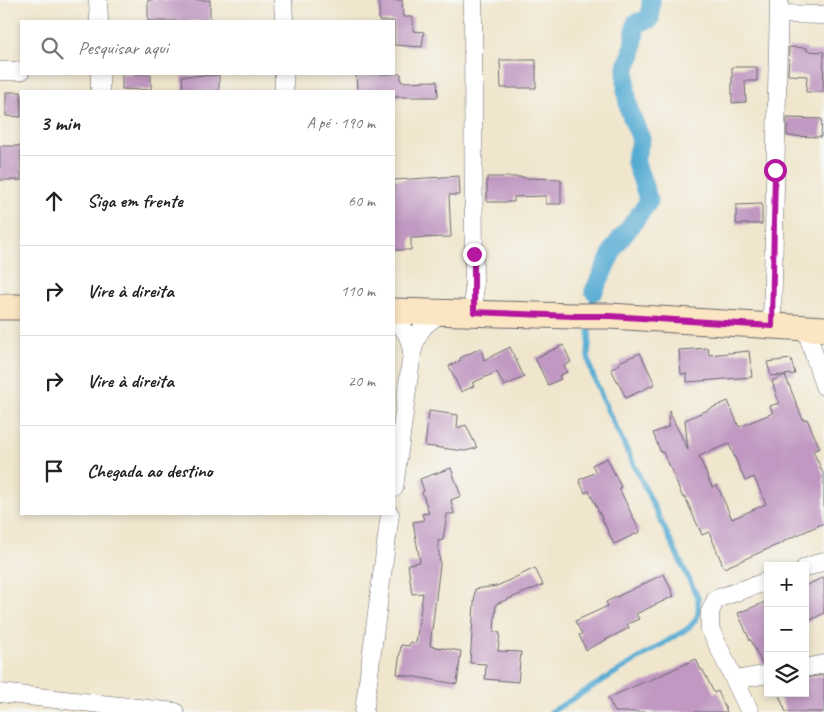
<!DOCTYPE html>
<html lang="pt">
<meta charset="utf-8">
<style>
:root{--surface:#fff;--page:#f2f2f2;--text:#222;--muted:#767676;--line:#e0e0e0}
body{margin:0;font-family:Caveat,sans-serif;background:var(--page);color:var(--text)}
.controls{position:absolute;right:15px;bottom:15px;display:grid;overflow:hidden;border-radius:0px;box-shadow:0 2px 8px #0003}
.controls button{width:45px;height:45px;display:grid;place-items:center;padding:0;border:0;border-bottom:1px solid var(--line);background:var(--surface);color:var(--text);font:25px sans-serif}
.stop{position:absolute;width:15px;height:15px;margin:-11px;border:4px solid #b5179e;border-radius:50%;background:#fff}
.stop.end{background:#b5179e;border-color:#fff;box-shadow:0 1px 5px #0008}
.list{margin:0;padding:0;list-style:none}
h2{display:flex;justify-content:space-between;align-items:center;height:65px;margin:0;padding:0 20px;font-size:21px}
h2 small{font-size:16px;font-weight:400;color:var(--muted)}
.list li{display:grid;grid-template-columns:32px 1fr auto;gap:15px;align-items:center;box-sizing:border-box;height:90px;padding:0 20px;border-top:1px solid var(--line)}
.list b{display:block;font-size:19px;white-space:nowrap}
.list em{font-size:16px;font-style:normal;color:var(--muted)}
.icon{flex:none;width:28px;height:28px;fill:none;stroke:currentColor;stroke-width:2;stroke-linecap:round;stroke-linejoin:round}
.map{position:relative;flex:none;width:824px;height:712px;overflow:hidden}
.search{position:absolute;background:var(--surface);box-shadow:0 2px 8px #0003;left:20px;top:20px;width:375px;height:55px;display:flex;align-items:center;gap:12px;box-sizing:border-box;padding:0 18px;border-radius:0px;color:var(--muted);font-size:19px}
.panel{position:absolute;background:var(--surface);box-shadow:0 2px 8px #0003;left:20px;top:90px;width:375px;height:425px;border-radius:0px}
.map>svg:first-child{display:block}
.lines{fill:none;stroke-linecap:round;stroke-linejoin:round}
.stream{stroke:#57acd3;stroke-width:5.5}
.canal{stroke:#57acd3;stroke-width:19}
.building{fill:#c098c1;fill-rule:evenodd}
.street-casing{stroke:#6a676e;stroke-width:19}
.secondary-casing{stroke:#6a676e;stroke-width:27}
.street{stroke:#fff;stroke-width:18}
.secondary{stroke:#fbe6c3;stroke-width:25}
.route{stroke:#b5179e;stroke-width:6}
</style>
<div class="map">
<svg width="824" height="712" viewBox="0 0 824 712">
<rect width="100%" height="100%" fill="#f6f6f2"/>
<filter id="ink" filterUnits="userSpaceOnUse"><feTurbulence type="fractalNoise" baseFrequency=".02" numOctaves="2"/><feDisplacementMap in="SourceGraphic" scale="10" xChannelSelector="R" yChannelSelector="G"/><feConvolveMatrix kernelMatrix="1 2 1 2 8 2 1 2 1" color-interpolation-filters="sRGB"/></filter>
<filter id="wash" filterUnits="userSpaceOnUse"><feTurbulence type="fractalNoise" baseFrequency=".0096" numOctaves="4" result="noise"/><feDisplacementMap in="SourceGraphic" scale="20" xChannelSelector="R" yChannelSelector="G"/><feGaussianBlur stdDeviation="1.12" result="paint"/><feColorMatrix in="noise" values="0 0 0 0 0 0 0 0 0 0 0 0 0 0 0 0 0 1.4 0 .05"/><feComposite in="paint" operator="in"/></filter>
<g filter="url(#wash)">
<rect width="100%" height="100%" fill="#f0e6cd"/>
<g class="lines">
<g class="stream">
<polyline points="591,310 594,291"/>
<path d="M551,712L687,629C699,619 699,614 698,598L607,409L592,373L588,356L590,322"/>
</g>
<polyline class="canal" points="594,291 615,246 630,227 649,201 635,160 641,139 629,110 626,90 626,66 632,54 636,23 650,19 651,0"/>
</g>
<g id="blocks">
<g class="building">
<rect x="148" y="0" width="62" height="21"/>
<polygon points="379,0 402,0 403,17 413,17 413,31 424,32 422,47 394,45 394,21 379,21"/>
<polygon points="789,47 807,48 807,51 824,52 823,92 806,92 807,76 788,75"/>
<polygon points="500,60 536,60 536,88 501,88"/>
<polygon points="732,67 757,67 757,81 745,81 746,102 732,103"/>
<polygon points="122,74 151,74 151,90 122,89"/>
<polygon points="356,74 401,74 401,82 437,81 438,97 394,97 394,91 357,91"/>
<polygon points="219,75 219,91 183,91 182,76"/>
<polygon points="6,92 21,92 21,117 6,116"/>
<polygon points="787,118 822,119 821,137 787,136"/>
<rect x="0" y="146" width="21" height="34"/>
<polygon points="459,176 460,195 449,195 451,237 411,238 411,250 394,250 394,180"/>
<polygon points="487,177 524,177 524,178 561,179 561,204 546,204 546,196 514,197 514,202 487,202"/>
<polygon points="762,204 762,224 736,224 736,205"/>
<polygon points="563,345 571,362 564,366 567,372 559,376 561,379 548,385 535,358"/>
<polygon points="510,347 524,377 504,386 497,372 472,383 474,386 461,392 449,366 461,360 460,358 481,348 484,360"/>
<polygon points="708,348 709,355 749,351 752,377 687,382 687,374 681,374 679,350"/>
<polygon points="640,353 655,384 626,398 611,369 620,364 619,362"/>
<polygon points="791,359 795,374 771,376 767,362"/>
<path d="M785,375L803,420L807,419L820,448L813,451L824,475V523L784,541V542L724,568L709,532L702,535L685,497L683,498L668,462H667L663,452L661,453L653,433L668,427L669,411L688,450L685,420L728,401L739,427L773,413L770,406L779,403L772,381ZM729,444L745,481L754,477L766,504L732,519L717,485L712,487L699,456Z"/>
<polygon points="429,411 458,415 457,428 466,425 477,448 465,451 425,446"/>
<polygon points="607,458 621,487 619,488 640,532 614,544 589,491 585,493 579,480 596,472 592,465"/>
<polygon points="451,468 461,496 451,500 454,514 447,514 443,540 438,541 440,565 430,646 461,651 457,684 397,674 401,645 409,646 410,642 416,643 423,593 412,594 408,564 420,562 413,522 424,520 422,514 429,513 422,492 424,491 420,479"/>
<polygon points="535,568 543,585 496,604 494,632 500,633 498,651 521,652 518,682 485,679 486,664 470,663 475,589 497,586"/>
<polygon points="664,574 674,596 636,614 639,619 627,624 629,628 586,650 579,635 582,634 575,621 608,606 606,602"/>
<polygon points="824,577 824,613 805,623 805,586"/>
<polygon points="768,601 768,633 765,634 768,648 768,664 762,664 751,640 750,641 738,613"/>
<polygon points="696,659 701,670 703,670 714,693 718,691 727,712 615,712 608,698 646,681 646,682"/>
<polygon points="824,675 824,712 786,712 778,693 805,693 805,678"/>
</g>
</g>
</g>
<g filter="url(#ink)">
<use href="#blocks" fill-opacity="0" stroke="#6a676e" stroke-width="1"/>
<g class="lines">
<g class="street-casing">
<g id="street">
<polyline points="98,0 99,21"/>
<polyline points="283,0 284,21"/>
<polyline points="473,0 474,312"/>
<polyline points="779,14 824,15"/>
<polyline points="0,71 21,71"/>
<polyline points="284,74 284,91"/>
<polyline points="100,91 100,74"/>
<path d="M394,320C406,328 410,339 412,352"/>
<polyline points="772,326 779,0"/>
<polyline points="806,329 824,386"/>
<path d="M394,488L412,353C418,329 423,324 444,312"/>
<polyline points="805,568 824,561"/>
<polyline points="805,668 824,664"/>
<polyline points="735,680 768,674"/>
<polyline points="0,693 175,712"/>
<polyline points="364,712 390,514"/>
<polyline points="750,712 710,629 710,612 716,599 768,581"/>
</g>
</g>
<g class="secondary-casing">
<g id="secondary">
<polyline points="0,307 21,307"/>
<polyline points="394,311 573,316 609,316 824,329"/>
</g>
</g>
<use href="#street" class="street"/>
<use href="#secondary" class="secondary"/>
</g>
</g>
<g class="lines" filter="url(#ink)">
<polyline class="route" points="474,254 474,312 573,316 609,316 772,326 775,170"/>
</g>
</svg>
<div class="controls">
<button>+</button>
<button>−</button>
<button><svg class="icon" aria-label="layers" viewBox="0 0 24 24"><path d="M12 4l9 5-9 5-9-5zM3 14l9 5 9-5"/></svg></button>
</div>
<div class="stop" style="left:775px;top:170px"></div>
<div class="stop end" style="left:474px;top:254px"></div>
<div class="search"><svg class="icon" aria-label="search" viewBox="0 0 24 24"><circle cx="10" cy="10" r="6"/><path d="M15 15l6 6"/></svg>Pesquisar aqui</div>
<section class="panel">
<h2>3 min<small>A pé · 190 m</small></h2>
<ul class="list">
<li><svg class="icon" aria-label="ahead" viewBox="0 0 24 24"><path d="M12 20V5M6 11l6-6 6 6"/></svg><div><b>Siga em frente</b></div><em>60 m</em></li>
<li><svg class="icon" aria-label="right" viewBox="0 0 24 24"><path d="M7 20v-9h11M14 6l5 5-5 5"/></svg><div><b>Vire à direita</b></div><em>110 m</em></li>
<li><svg class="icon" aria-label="right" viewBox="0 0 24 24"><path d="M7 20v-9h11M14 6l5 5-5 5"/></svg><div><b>Vire à direita</b></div><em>20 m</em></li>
<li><svg class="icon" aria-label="arrive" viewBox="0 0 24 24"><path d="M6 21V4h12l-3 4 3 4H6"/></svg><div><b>Chegada ao destino</b></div></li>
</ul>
</section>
</div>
